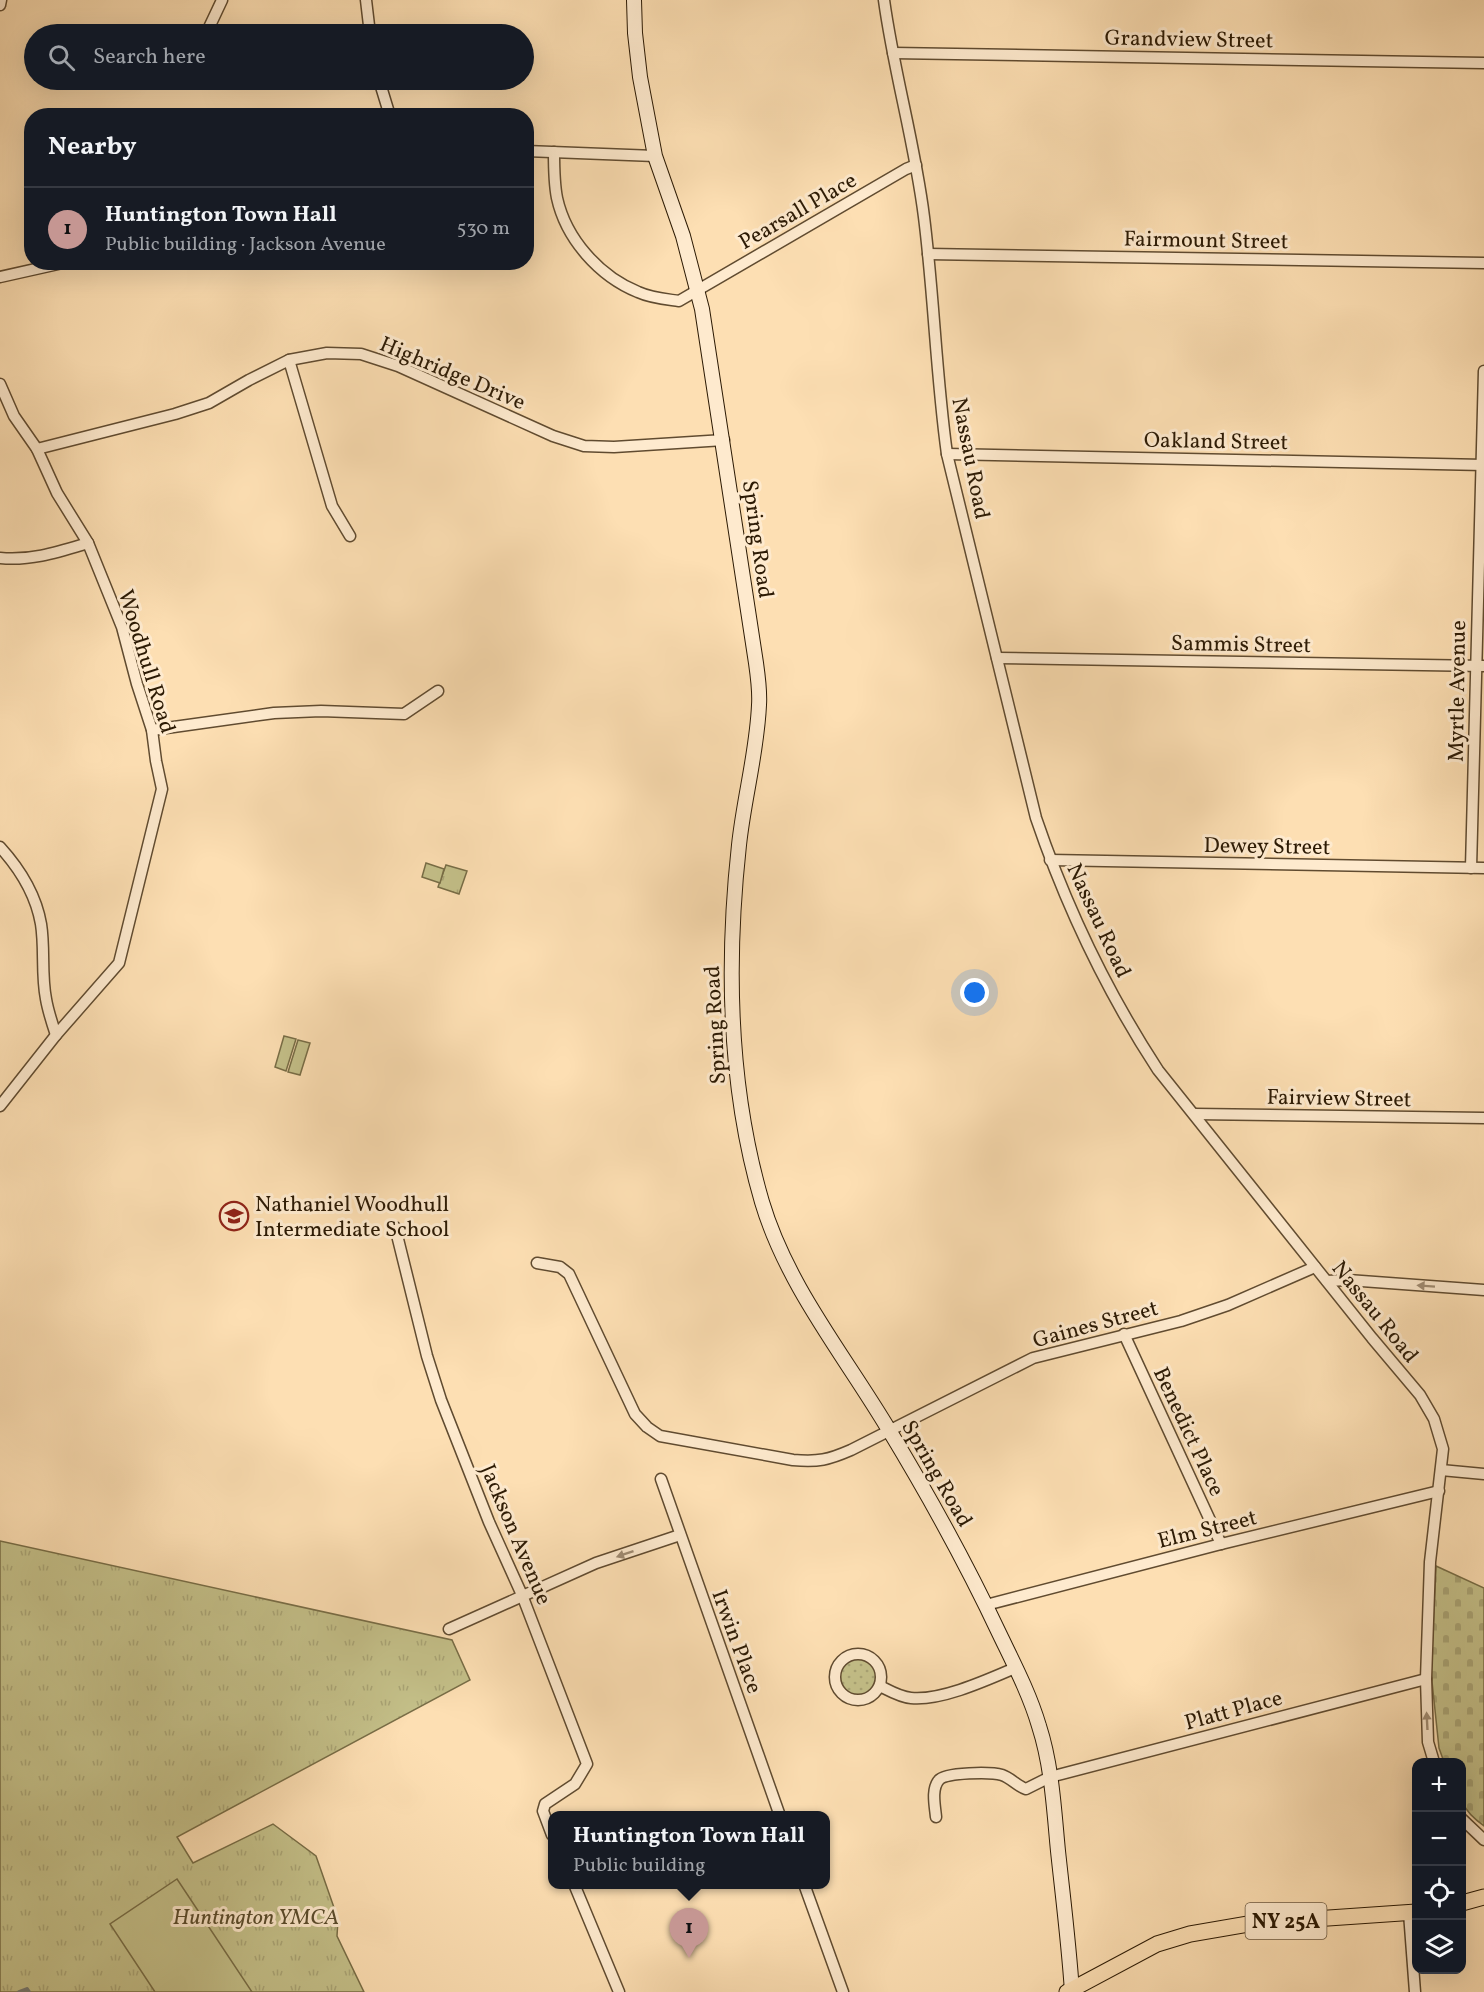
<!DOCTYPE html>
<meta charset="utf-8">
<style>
:root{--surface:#171b24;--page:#242831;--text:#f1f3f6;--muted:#9ea1a6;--line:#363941;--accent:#c59692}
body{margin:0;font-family:Vollkorn,serif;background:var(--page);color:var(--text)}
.controls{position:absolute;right:18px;bottom:18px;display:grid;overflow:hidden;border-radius:12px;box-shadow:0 6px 24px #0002}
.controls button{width:54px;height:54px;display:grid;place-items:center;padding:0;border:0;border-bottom:2px solid var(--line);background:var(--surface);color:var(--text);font:30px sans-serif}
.you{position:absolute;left:975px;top:993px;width:21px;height:21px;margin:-15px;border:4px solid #fff;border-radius:50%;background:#1a73e8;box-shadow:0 0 0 9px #1a73e833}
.badge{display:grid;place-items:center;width:39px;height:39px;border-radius:50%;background:var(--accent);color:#111;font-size:20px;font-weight:700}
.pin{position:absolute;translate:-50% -50px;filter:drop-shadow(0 2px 3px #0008)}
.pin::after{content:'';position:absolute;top:32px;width:21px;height:18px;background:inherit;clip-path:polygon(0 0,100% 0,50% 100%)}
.popup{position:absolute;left:548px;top:1811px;width:282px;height:78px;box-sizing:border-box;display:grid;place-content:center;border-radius:12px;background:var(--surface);filter:drop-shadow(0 2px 4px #0005);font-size:20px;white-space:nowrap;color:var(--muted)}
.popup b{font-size:22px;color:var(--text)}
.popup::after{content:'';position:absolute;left:50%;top:100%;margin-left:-12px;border:12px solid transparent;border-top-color:var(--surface)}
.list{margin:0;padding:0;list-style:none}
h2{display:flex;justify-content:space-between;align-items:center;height:78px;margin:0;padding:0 24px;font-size:26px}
h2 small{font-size:20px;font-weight:400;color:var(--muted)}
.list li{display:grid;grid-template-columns:39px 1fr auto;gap:18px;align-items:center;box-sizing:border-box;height:84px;padding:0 24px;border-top:2px solid var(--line)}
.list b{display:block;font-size:22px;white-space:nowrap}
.list p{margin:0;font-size:20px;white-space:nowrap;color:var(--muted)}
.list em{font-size:20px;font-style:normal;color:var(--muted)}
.icon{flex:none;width:33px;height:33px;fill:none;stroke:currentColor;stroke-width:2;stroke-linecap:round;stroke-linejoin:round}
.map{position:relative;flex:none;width:1484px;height:1992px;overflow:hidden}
.search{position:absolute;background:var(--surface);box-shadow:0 6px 24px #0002;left:24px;top:24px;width:510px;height:66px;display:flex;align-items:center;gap:15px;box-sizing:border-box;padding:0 21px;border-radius:33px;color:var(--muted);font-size:22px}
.panel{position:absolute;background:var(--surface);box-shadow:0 6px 24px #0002;left:24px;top:108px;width:510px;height:162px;border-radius:24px}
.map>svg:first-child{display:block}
.grass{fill:url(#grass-dots);stroke:#786d46;stroke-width:1.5}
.cemetery{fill:url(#cemetery-stones);stroke:#786d46;stroke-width:1.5}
.park{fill:url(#park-tufts);stroke:#786d46;stroke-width:1.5}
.garden{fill:#c4c089;stroke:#786d46;stroke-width:1.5}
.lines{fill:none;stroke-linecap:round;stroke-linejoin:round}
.stream{stroke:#757971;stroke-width:4}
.street-casing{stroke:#604b30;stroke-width:13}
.secondary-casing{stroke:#2c1a04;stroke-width:16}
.primary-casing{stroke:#2c1a04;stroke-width:17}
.street{stroke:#feeace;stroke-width:10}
.secondary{stroke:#feeace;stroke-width:14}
.primary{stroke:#fddfb3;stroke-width:15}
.oneway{fill:#a08c73}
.labels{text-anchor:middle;stroke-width:6;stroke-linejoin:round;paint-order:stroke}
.shield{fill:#feeace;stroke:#6b5841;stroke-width:1.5}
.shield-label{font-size:21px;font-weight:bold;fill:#2c1a04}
.street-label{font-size:22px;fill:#2c1a04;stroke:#feeace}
.poi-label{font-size:22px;fill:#2c1a04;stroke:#feeace;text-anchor:start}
.park-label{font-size:22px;font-style:italic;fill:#5a4c2c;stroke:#feeace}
</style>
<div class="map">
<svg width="1484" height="1992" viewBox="0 0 1484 1992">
<defs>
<pattern id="grass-dots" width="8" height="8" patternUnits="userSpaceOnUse" patternTransform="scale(1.5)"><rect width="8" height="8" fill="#c4c089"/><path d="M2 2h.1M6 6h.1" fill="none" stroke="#a9a475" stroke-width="1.8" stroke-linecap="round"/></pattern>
<pattern id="cemetery-stones" width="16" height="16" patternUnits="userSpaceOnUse" patternTransform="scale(1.5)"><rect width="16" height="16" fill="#c4c089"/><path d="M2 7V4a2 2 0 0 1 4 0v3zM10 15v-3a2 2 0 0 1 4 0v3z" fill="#a9a475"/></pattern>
<pattern id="park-tufts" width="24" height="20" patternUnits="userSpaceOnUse" patternTransform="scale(1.5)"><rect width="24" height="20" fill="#c4c089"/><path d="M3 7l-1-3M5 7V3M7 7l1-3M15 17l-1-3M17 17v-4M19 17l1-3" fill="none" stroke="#a9a475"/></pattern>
</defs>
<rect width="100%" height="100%" fill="#fddfb3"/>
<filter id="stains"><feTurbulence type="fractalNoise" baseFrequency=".00333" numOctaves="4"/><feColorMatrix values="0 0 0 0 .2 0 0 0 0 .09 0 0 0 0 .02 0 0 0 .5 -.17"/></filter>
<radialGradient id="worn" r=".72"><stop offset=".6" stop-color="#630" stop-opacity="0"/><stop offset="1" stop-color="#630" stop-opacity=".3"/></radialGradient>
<circle class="grass" cx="858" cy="1678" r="21"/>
<path class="cemetery" d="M1436,1566L1484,1588V1826C1454,1804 1462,1796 1462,1762H1444L1439,1748L1431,1672Z"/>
<g class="park">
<polygon points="446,865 467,871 459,894 438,887"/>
<polygon points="0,1541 452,1640 470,1680 177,1837 193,1863 273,1824 316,1856 338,1919 337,1936 364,1992 0,1992"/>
</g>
<g class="garden">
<polygon points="426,863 444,869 440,883 422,877"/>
<polygon points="284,1036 296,1039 286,1071 275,1067"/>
<polygon points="298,1040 310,1043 300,1075 288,1072"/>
<polygon points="177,1879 252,1992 155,1992 110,1924"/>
</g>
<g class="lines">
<polyline class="stream" points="19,1992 27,1989 29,1992"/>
<g class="street-casing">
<g id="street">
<polyline points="366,0 370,34"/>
<path d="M884,0C894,73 915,144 924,217C934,296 936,375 947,454L1036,818C1066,906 1107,992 1158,1070L1372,1338L1420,1395L1434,1419L1443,1449L1430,1562L1426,1679L1428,1742L1434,1762"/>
<polyline points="0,5 1,0"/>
<polyline points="206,34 222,0"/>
<polyline points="893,53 1484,63"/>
<polyline points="379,80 390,116"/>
<polyline points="526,151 655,156"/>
<path d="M554,152C554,167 554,183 557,198C566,239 599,276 638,292C651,298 665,299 679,301L906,169L916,165"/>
<polyline points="928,254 1484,263"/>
<polyline points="0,277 67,262"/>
<polyline points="289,360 332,506 350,536"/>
<polyline points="0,384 14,416 37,449 57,493 88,543 122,627 137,684 152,730 156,761 162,789 119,963 56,1035 0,1106"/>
<polyline points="37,449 175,414 209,403 249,380 289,360 327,353 361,354 398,366 553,436 584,446 614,447 724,440"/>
<polyline points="947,454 1484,465"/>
<path d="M0,558C31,561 58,552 88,543"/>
<polyline points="997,658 1484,666"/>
<polyline points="152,730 274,713 321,711 404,714 438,691"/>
<path d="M0,847C20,869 36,895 41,924C45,949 41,974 46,999C48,1011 52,1023 56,1035"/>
<polyline points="1050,860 1484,868"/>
<polyline points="1471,868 1484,371"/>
<polyline points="1194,1114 1484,1118"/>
<polyline points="395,1227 427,1356 441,1400 489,1522 522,1595 587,1764 575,1784 545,1804 543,1811 552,1835"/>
<path d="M537,1263L560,1267L569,1274L635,1414L647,1427L660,1436L793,1460C819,1462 828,1460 851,1450L1033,1358L1181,1321L1228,1305L1315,1267"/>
<polyline points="1327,1281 1348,1280 1484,1290"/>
<polyline points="1124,1334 1221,1544"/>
<polyline points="1441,1470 1484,1474"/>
<polyline points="661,1479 780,1816"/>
<polyline points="986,1605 1221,1544 1439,1491"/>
<polyline points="449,1629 596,1563 680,1535"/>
<circle cx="858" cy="1677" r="23"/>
<path d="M880,1686C890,1691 900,1697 911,1698C941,1701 987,1680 1015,1668"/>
<path d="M936,1817C935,1806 931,1789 939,1780C945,1772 992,1772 1002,1775C1011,1778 1017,1786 1026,1789L1050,1777L1426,1679"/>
<polyline points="1462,1819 1484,1840"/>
<polyline points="574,1884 619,1992"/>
<polyline points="804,1884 843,1992"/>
<polyline points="1409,1913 1415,1992"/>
</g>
</g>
<g class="secondary-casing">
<path id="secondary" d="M634,0L635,33L640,77L655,156L683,236L702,309L756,663C758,677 760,691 759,705C757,752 744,798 739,845C726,964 728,1086 762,1202C787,1286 845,1356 889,1430C929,1496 967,1565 1000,1635C1014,1664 1030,1695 1039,1726C1052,1766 1054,1810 1058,1851C1063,1898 1069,1945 1072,1992"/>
</g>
<g class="primary-casing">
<g id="primary">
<polyline points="1462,1903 1484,1897"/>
<polyline points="1067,1992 1157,1944 1190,1934 1254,1923 1416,1912"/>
</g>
</g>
<use href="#street" class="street"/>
<use href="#secondary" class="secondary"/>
<use href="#primary" class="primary"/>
</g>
<defs><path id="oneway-solid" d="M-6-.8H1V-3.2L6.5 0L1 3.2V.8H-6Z" transform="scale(1.5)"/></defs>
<g class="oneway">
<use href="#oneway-solid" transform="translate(1426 1286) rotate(-176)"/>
<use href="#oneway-solid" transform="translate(625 1554) rotate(161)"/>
<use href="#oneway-solid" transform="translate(1427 1721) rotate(-93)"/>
</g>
<defs>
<g id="school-ring" transform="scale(1.5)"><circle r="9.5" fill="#feeace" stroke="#8f2418" stroke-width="1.5"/><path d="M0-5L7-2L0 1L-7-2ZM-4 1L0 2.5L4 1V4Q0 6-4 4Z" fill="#8f2418"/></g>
</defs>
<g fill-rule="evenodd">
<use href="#school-ring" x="234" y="1216"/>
</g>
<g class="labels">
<rect class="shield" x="1245.5" y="1903" width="81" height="36" rx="4.5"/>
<g class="shield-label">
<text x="1286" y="1928">NY 25A</text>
</g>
<g class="street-label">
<text transform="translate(1189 38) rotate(1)" y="8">Grandview Street</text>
<text transform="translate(797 210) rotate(-30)" y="8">Pearsall Place</text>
<text transform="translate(1206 239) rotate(1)" y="8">Fairmount Street</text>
<text transform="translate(453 372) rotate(23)" y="8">Highridge Drive</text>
<text transform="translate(1216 440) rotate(1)" y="8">Oakland Street</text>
<text transform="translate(972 458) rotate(79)" y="8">Nassau Road</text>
<text transform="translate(759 539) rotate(82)" y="8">Spring Road</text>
<text transform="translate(1241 643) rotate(1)" y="8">Sammis Street</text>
<text transform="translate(148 661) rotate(73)" y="8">Woodhull Road</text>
<text transform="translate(1456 691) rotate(-89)" y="8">Myrtle Avenue</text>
<text transform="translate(1267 845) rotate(1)" y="8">Dewey Street</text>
<text transform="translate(1100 920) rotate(65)" y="8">Nassau Road</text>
<text transform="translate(714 1025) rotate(-93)" y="8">Spring Road</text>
<text transform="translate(1339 1097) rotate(1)" y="8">Fairview Street</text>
<text transform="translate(1376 1311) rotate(51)" y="8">Nassau Road</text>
<text transform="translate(1095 1323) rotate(-15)" y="8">Gaines Street</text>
<text transform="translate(1190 1431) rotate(65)" y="8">Benedict Place</text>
<text transform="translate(938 1473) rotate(60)" y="8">Spring Road</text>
<text transform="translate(1207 1528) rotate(-14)" y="8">Elm Street</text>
<text transform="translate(517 1534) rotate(67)" y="8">Jackson Avenue</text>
<text transform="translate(738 1641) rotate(70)" y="8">Irwin Place</text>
<text transform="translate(1233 1709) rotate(-15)" y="8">Platt Place</text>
</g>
<g class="poi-label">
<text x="255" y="1211">Nathaniel Woodhull<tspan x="255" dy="25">Intermediate School</tspan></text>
</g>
<g class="park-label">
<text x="256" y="1924">Huntington YMCA</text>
</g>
</g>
<rect width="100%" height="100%" filter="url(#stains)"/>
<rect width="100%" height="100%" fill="url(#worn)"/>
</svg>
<div class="controls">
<button>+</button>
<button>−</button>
<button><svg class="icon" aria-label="locate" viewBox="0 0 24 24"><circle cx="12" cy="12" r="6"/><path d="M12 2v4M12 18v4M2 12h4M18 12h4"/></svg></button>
<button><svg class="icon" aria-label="layers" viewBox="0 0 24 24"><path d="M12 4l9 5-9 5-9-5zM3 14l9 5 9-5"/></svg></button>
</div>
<div class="you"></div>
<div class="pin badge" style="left:689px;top:1958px">1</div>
<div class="popup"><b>Huntington Town Hall</b>Public building</div>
<div class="search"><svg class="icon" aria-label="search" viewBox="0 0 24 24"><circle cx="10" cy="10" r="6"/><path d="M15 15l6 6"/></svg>Search here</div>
<section class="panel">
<h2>Nearby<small></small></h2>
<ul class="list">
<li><span class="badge">1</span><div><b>Huntington Town Hall</b><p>Public building · Jackson Avenue</p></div><em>530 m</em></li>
</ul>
</section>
</div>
